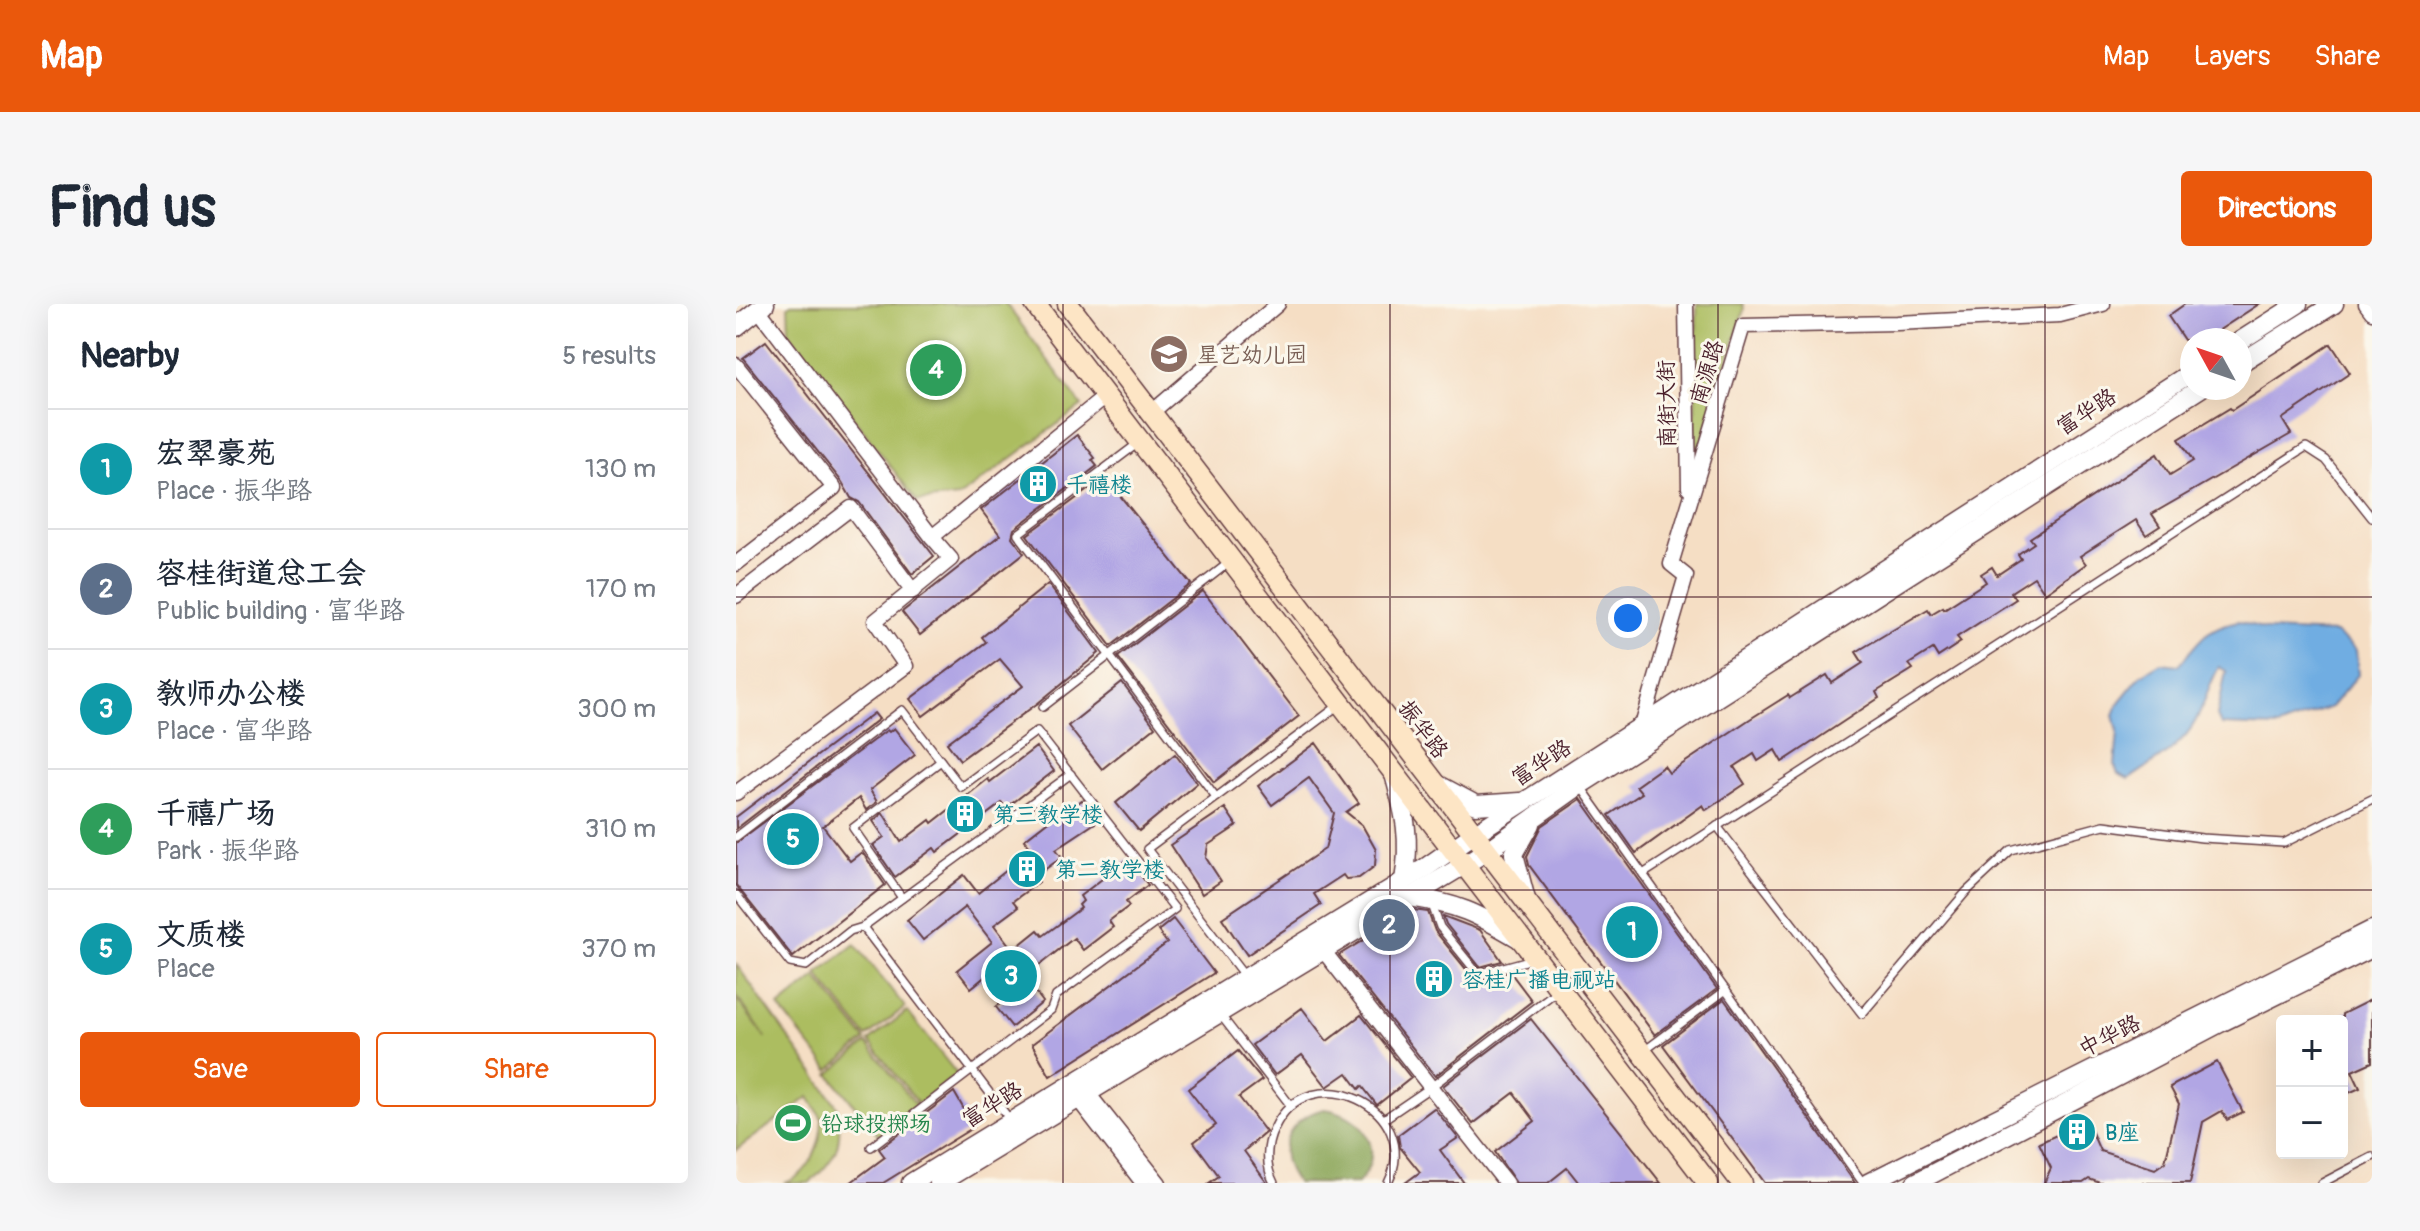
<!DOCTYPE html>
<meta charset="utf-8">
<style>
:root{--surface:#fff;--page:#f6f6f7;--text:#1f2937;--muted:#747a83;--line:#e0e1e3;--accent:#ea580c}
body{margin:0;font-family:Pangolin,"LXGW WenKai TC",sans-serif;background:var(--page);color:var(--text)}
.controls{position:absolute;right:24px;bottom:24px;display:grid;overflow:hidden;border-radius:8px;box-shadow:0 8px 32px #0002}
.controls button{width:72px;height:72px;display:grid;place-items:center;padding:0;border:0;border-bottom:2px solid var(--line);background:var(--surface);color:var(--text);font:40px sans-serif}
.compass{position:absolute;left:1444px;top:24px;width:72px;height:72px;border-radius:50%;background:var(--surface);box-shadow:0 8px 32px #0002;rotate:310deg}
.you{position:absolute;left:892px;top:314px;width:28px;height:28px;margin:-20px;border:6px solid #fff;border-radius:50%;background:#1a73e8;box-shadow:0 0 0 12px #1a73e833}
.badge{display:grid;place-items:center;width:52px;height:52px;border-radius:50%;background:var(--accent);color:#fff;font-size:26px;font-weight:700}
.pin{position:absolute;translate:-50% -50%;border:4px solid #fff;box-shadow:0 2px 8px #0006}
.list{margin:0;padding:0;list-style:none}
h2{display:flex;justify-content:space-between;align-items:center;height:104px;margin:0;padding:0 32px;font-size:34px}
h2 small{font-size:26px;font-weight:400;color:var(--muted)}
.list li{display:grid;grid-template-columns:52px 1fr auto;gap:24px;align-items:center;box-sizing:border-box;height:120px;padding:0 32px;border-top:2px solid var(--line)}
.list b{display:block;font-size:30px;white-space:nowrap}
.list p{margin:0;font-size:26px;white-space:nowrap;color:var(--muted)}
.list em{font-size:26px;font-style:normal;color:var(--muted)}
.actions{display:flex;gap:16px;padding:24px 32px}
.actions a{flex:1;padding:18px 0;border:2px solid var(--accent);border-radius:8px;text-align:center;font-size:28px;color:var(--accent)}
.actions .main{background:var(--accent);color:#fff}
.map{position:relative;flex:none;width:1636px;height:879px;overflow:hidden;border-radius:8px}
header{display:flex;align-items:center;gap:48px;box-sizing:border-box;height:112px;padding:0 40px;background:var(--accent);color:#fff}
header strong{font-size:38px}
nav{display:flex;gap:44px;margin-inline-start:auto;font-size:28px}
.intro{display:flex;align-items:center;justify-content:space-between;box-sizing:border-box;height:192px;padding:0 48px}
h1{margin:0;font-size:56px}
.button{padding:20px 36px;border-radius:8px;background:var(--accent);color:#fff;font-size:28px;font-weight:700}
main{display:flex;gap:48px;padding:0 48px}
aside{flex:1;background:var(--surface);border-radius:8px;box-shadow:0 8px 32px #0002}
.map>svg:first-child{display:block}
.green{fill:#acbd60;stroke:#7b6e46;stroke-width:2}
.forest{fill:#89a456;stroke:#6a6240;stroke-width:2}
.water{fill:#70ade2;stroke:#5d6686;stroke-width:2}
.building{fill:#b1a6e4}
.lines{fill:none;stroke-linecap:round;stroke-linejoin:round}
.service-casing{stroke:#643c42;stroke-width:10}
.minor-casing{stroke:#643c42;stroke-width:17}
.tertiary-casing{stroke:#643c42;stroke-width:21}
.secondary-casing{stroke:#643c42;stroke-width:23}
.service{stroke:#fff;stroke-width:7}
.minor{stroke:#fff;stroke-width:14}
.tertiary{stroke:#fff;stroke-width:18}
.secondary{stroke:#fde5c5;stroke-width:20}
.grid{fill:none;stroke:#4a1f2b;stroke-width:2;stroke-opacity:0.55}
.labels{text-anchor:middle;stroke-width:6;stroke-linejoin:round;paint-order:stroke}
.education-label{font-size:22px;fill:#785e54;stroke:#fbf7ec;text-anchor:start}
.street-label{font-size:22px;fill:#4a1f2b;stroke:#fbf7ec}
.culture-label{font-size:22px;fill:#0d838f;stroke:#fbf7ec;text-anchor:start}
.leisure-label{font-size:22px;fill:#27864d;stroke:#fbf7ec;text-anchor:start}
</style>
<header>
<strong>Map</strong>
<nav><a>Map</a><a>Layers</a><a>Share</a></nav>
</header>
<div class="intro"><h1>Find us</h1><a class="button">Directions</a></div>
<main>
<aside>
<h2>Nearby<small>5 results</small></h2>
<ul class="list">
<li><span class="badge" style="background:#0f9aa8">1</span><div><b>宏翠豪苑</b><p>Place · 振华路</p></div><em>130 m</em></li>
<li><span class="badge" style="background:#5c6f8a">2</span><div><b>容桂街道总工会</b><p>Public building · 富华路</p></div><em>170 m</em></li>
<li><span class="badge" style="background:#0f9aa8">3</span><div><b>教师办公楼</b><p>Place · 富华路</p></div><em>300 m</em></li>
<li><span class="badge" style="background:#2e9e5b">4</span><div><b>千禧广场</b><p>Park · 振华路</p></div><em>310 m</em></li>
<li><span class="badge" style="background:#0f9aa8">5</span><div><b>文质楼</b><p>Place</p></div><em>370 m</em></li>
</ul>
<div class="actions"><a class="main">Save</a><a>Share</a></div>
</aside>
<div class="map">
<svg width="1636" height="879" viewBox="0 0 1636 879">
<rect width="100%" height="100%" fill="#fbf7ec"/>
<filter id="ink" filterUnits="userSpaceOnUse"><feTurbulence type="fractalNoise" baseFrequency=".0125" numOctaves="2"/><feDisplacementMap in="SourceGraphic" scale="16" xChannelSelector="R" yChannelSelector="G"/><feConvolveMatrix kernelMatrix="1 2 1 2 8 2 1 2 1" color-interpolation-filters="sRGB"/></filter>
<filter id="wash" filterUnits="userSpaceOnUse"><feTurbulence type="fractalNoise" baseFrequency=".006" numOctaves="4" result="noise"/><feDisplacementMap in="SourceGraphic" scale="32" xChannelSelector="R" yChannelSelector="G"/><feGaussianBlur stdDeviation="1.8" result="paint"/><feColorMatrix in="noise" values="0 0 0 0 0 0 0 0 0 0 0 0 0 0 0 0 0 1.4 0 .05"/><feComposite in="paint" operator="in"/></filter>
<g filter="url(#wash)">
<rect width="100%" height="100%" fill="#f5dec4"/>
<g class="green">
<polygon points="55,0 270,0 346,102 223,193 181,197 53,29 52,2"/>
<polygon points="961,0 1007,0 1008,6 958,163"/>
<polygon points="119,640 169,703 131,733 81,670"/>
<path d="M0,660L101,802C108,839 101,855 73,879H48C75,871 85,840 86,815L73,793L0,846V694L30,734L0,691Z"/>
<polygon points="80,673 130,736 93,766 43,703"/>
<polygon points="171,707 221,770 183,800 133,737"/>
<polygon points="131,739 181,802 143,832 93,770"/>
</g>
<path class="forest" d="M588,805C627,809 652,847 622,879H561C536,847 551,814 588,805Z"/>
<path class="water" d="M1502,317L1532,326L1599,329L1620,346L1622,371L1595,403L1542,423L1485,421L1481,412L1490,367L1483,363C1473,380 1469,399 1460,416C1447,442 1417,459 1393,475L1382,470L1379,462L1382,427L1378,411L1383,398L1405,371L1425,359L1443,361C1464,336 1469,324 1502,317Z"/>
<g id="blocks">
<g class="building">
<polygon points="1449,0 1523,0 1468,36 1448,36 1432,12"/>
<polygon points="30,37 198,252 176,270 123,198 115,194 106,178 7,54"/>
<polygon points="1595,40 1614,69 1546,115 1555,130 1416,210 1424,222 1410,231 1400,216 1344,252 1350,260 1309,289 1298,273 1275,288 1280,295 1221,333 1225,338 1202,353 1197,345 1173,360 1177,365 1140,388 1143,394 1069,443 1046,458 1039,446 1022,457 1018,450 998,463 1009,480 970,506 967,501 900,549 873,511 906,489 900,482 928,462 933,469 1014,415 1052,391 1054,394 1091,371 1096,379 1127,359 1120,348 1192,305 1195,310 1207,303 1208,305 1250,278 1245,270 1256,263 1261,271 1285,255 1282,250 1298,239 1294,234 1421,150 1434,171 1457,157 1443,135 1494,104 1496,106"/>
<polygon points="341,131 359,154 356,156 361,162 278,225 276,233 288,249 184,331 166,308 264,231 245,206"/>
<polygon points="369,173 455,280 375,342 291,231"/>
<polygon points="312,280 363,349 302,399 224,456 211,439 287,382 264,355 187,412 174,395 250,338 246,333"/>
<polygon points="467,287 563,412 478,478 382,353"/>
<polygon points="386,379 419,423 366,465 332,422"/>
<polygon points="138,409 143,415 0,525 0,513"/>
<polygon points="158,424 179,451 134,486 141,498 130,506 123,494 87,522 114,557 126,548 149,581 57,653 0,581 0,539 151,426 153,428"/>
<polygon points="580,439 623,499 610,508 626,521 640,546 639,562 623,574 610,575 607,571 578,590 585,601 511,651 486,614 589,545 598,509 573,474 536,501 522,482"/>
<polygon points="300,443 318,467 270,504 266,499 201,548 198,544 159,573 137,541 148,533 137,517 147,509 165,538 194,516 196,519 252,475 254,478"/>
<polygon points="439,450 461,479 403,527 380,499"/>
<polygon points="845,495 981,685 919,731 793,561 791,552 806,522"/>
<polygon points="346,496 362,517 320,545 326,553 300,572 303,578 277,597 282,603 258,621 277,646 302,626 307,632 345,604 343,601 347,597 344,592 392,555 412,581 390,598 393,602 373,617 377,623 347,646 338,634 288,673 307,698 276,723 260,703 275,691 256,667 235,684 221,666 256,638 229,603 187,636 171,616 228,571 242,589 281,558 279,556 295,544 288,536 333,501 335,504"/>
<polygon points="489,504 501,522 472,541 470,554 485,577 466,590 434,541"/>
<polygon points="677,606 692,608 699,627 738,675 744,676 774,668 796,697 699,772 603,651"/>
<polygon points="707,612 744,626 766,657 744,663 710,620"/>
<polygon points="437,615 478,669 314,772 296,740 431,639 422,627"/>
<polygon points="988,695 1119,879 1029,879 927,741"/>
<polygon points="1636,695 1636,758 1616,767 1624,784 1606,792 1606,710"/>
<polygon points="566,704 591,737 625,711 675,774 641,801 626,782 623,785 611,769 591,783 566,751 539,771 516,741"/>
<polygon points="795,715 925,879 843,879 831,864 812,879 780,879 759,848 799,817 778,789 737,820 707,782"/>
<polygon points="502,747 526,776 503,793 530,828 508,847 531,879 473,879 483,872 458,838 480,821 452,785"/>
<polygon points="1481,758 1507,808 1491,816 1486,807 1467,818 1454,879 1364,879 1353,875 1347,879 1308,879 1315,864 1303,839 1351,817 1364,847 1419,865 1429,858 1443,800 1434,783"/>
<polygon points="218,788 238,823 147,879 114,879 149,853 143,845"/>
<polygon points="698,804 722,834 704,846 728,879 669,879 684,868 664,843 662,831"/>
</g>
</g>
</g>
<g filter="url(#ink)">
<use href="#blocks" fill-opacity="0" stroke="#643c42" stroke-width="2"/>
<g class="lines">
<g class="service-casing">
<g id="service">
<polyline points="401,140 282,230 480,493"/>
<polyline points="307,403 495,257"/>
<polyline points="845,483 1127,879"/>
<polyline points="981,522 1126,710 1230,588 1275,546 1368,521 1466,534 1548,539 1636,495"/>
<polyline points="0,533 166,406 225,483 301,427 439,605 320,692 315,706 135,843"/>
<polyline points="907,570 1570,143 1590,156 1636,214"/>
<polyline points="0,590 54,659 70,662 114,627 127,623 275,817"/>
<polyline points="166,594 117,524 205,457"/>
<polyline points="695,598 704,623 742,670 797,655"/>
<polyline points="127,623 335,470"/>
<polyline points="510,674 411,545 603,401"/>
<polyline points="483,709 555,802"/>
<polyline points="908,747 990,686"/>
<polyline points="648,815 695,783 822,686"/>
<path d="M538,879C529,862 530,842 538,825C572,749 689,804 652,879"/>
<polyline points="1586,879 1636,853"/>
</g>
</g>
<g class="minor-casing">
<g id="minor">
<polyline points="950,0 953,184"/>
<polyline points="1630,0 1636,8"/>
<polyline points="22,5 196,233"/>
<polyline points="0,61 98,184 0,260"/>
<polyline points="415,109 542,0"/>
<polyline points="0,292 115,204 177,287"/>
<polyline points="906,422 950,272 935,260 1007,22 1161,19 1324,11 1367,0"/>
<polyline points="0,489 170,362 139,317 215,255 196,233 370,92"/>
<polyline points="586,645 770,879"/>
<polyline points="351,788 423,879"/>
<polyline points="341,794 407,879"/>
</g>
</g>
<g class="tertiary-casing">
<g id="tertiary">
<polyline points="0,23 29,0"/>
<polyline points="1504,37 1562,0"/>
<polyline points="1504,59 1598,0"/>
<path d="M658,470C669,510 675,535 668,577"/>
<polyline points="699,479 740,501 784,498"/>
<path d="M672,593C721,599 742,610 784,635"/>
<polyline points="790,596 778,550 795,520"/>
<polyline points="175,879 689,564 738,530 1456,68"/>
<polyline points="203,879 751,547 844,481 1465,84"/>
<polyline points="1132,879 1636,626"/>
<polyline points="1179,879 1484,719 1636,644"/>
</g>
</g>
<g class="secondary-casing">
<g id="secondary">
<polyline points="299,0 972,879"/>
<polyline points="332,0 1006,879"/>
</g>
</g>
<use href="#service" class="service"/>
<use href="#minor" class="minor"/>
<use href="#tertiary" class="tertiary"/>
<use href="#secondary" class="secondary"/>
</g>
</g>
<path class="grid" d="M327,0V879M654,0V879M982,0V879M1309,0V879M0,293H1636M0,586H1636"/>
<defs>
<g id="school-disc" transform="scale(2)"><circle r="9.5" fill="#8d6e63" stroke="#fbf7ec"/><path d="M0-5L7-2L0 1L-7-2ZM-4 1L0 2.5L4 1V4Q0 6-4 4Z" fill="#fff"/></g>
<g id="building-disc" transform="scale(2)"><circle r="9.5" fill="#0f9aa8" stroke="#fbf7ec"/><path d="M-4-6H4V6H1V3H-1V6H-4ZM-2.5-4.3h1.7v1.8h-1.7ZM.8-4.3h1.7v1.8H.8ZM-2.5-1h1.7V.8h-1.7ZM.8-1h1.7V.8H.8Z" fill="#fff"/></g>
<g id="stadium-disc" transform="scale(2)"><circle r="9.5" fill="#2e9e5b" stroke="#fbf7ec"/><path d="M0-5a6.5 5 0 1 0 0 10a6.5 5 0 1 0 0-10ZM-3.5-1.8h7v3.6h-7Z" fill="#fff"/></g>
</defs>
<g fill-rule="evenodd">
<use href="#school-disc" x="433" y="50"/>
<use href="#building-disc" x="302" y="180"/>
<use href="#building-disc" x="229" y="510"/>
<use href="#building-disc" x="291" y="565"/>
<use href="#building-disc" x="698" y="675"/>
<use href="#stadium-disc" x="57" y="819"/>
<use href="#building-disc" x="1341" y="828"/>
</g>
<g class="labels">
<g class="education-label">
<text x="461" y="58">星艺幼儿园</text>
</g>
<g class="street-label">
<text transform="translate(970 68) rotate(-73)" y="8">南源路</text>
<text transform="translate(930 100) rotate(-91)" y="8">南街大街</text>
<text transform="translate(1350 107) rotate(-33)" y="8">富华路</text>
<text transform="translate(688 425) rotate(53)" y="8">振华路</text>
<text transform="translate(805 458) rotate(-33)" y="8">富华路</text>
<text transform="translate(1373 731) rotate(-27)" y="8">中华路</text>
<text transform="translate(256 800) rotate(-32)" y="8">富华路</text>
</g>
<g class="culture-label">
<text x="330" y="188">千禧楼</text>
<text x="257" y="518">第三教学楼</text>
<text x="319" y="573">第二教学楼</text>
<text x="726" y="683">容桂广播电视站</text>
<text x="1369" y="836">B座</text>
</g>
<g class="leisure-label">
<text x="85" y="827">铅球投掷场</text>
</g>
</g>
</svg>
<div class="controls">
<button>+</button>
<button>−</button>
</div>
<svg class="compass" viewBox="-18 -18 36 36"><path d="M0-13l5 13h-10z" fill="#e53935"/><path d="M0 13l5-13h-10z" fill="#747a83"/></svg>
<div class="you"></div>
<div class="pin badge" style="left:896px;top:628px;background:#0f9aa8">1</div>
<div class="pin badge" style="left:653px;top:621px;background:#5c6f8a">2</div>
<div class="pin badge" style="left:275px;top:672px;background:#0f9aa8">3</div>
<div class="pin badge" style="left:200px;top:66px;background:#2e9e5b">4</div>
<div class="pin badge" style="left:57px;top:535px;background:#0f9aa8">5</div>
</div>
</main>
